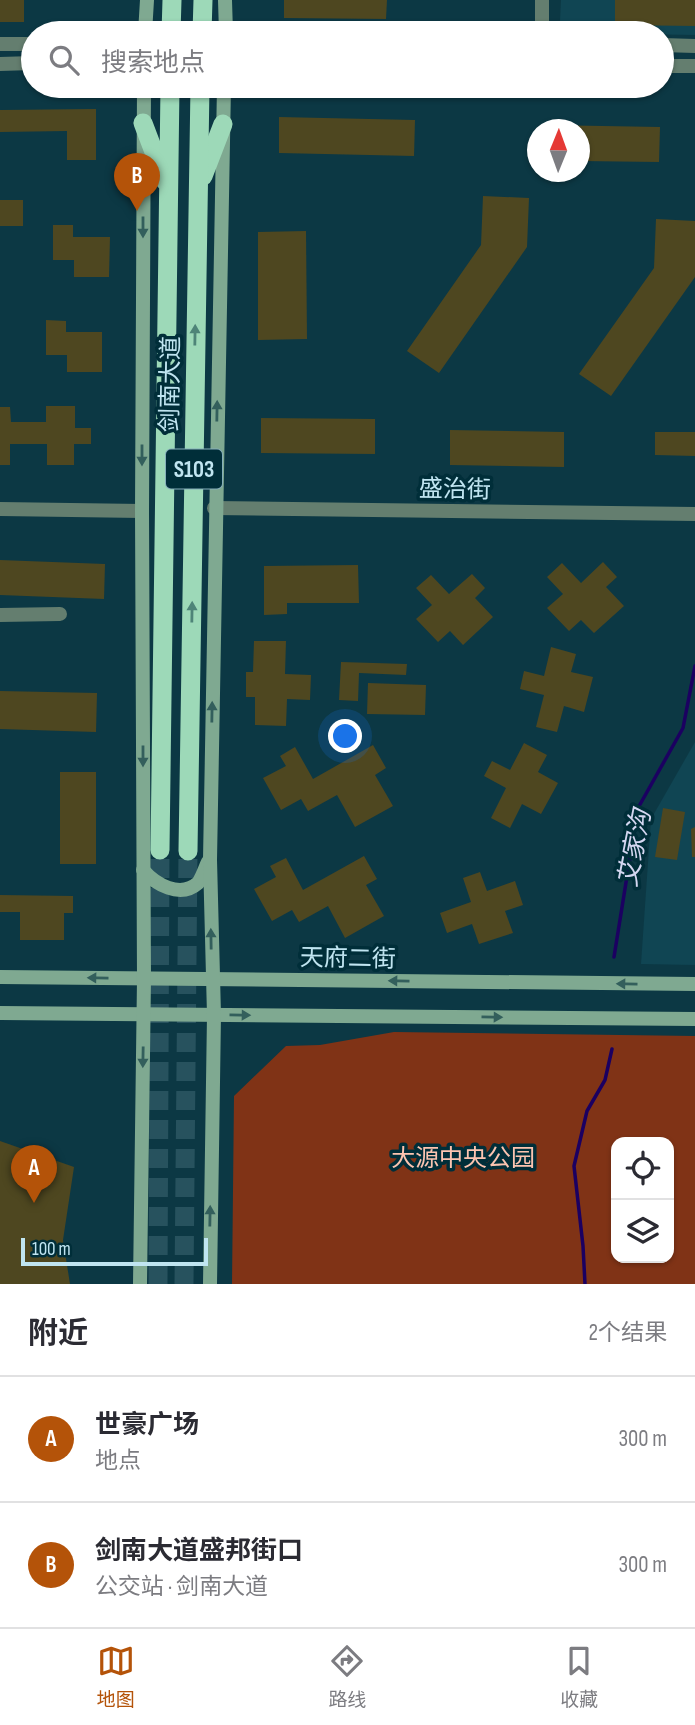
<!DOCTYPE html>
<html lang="zh">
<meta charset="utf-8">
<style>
:root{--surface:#fff;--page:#f2f2f3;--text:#2b2b33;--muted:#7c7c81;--line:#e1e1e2;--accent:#b45309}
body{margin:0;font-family:"Sofia Sans Condensed","Noto Sans SC",sans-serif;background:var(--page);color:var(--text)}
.controls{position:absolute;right:21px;bottom:21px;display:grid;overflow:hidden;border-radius:14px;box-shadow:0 2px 5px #0004}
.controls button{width:63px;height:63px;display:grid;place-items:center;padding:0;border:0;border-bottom:2px solid var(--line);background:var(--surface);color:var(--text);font:35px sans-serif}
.compass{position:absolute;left:527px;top:119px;width:63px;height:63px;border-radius:50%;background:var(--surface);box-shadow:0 2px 5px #0004;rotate:1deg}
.scale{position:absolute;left:21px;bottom:18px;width:187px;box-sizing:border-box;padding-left:7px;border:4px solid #c0e5f1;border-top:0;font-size:19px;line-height:24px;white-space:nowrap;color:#c0e5f1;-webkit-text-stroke:5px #002e39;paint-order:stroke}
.you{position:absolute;left:346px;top:737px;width:24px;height:24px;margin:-18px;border:5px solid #fff;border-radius:50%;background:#1a73e8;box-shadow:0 0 0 10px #1a73e833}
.badge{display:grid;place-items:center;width:46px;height:46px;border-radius:50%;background:var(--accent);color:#fff;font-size:23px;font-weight:700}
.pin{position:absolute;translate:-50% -58px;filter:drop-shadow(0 2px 4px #0008)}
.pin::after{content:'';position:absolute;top:37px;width:24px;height:21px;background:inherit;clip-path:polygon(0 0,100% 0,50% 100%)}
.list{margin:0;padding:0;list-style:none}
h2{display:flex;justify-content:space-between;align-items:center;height:91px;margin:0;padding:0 28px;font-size:30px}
h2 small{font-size:23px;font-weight:400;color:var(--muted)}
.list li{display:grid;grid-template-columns:46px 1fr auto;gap:21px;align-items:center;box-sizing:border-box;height:126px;padding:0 28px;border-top:2px solid var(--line)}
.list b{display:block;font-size:26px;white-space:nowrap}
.list p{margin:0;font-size:23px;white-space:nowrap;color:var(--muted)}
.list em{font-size:23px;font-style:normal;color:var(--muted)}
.icon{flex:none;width:38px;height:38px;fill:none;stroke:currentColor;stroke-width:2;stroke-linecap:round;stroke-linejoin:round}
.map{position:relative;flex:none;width:695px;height:1284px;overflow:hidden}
.search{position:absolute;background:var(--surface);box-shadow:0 2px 5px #0004;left:21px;right:21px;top:21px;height:77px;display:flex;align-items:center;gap:18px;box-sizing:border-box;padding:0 24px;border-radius:38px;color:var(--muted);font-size:26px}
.sheet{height:343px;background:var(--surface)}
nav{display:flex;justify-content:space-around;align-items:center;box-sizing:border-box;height:98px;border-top:2px solid var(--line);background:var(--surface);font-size:19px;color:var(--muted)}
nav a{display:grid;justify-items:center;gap:4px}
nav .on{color:var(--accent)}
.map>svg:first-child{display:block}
.built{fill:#104553}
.green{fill:#803316;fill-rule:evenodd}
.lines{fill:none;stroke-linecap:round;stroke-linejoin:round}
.stream{stroke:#1b0061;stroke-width:3.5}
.building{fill:#4e4720}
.trunk-tunnel{stroke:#27525e;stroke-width:19;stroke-dasharray:19 10;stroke-linecap:butt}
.minor{stroke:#647e6f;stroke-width:14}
.tertiary{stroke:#647e6f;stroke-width:14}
.secondary{stroke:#7fa991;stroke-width:14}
.trunk{stroke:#9dd9b8;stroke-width:19}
.oneway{fill:#335f5c}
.oneway2{fill:#4e8478}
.labels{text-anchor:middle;stroke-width:7;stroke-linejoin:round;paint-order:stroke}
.shield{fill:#002e39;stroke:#86aeba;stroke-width:2}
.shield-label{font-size:23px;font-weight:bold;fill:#c0e5f1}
.street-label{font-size:24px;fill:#c0e5f1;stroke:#002e39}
.park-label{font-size:24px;fill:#fcc4b0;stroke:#002e39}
.water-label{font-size:26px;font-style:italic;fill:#d4d7f1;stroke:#002e39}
</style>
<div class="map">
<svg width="695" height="1284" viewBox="0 0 695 1284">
<rect width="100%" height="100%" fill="#0c3844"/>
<g class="built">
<polygon points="561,0 695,0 695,35 575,33 560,21"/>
<polygon points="695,742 695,965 641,964 651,819"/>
</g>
<path class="green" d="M394,1032L695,1036V1284H232L234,1096L286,1046L320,1045ZM616,1142H669V1258H616Z"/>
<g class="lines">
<g class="stream">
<polyline points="614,957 638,808 683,728 695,666"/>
<polyline points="585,1284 583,1246 574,1166 587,1111 605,1080 612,1049"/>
</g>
</g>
<g class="building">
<rect x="0" y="0" width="24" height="22"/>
<polygon points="284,0 387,0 386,19 284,18"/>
<polygon points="615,0 695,0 695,26 615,25"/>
<polygon points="96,109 96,160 67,160 67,131 0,132 0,110"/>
<polygon points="279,117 415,120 414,156 279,153"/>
<polygon points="546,125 660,127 659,162 580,161 580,130 546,130"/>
<polygon points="483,196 529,198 527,247 439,373 407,351 481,245"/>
<rect x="0" y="200" width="23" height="26"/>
<polygon points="656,219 695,221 695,277 611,396 579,374 654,268"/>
<polygon points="53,225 73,225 73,237 110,237 109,277 74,277 74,260 53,260"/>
<polygon points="306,231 307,339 258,340 258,232"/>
<polygon points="46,320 66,321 66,332 102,332 102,372 67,372 67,355 46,355"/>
<polygon points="46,406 75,406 75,428 91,428 91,444 74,444 74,465 47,465 47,444 10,444 10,465 0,465 0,407 10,407 11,422 46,422"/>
<polygon points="261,418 375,419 375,454 261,453"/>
<polygon points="450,430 564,432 564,467 450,465"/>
<polygon points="655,432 695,432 695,456 655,455"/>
<polygon points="0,560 105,564 104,599 0,595"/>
<polygon points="603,562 617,577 606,587 624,606 594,633 581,620 569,631 547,608 563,594 547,577 562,563 581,583"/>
<polygon points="358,565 359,603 287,603 287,614 264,615 264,566"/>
<polygon points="472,574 485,588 475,598 493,617 463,645 450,631 438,642 416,619 432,605 416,588 431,575 449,594"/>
<polygon points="254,641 286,641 285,674 311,675 310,700 287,699 286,726 255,725 255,697 246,697 246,672 253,672"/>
<polygon points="551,647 576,654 571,672 593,677 584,712 564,706 557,732 536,727 544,695 520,689 524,671 544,676"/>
<polygon points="341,662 407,664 406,675 359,673 358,701 339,700"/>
<polygon points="368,683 426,685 425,715 367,714"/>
<polygon points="0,691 97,693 96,732 0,729"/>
<polygon points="524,743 547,755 538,772 558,783 541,814 522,804 510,828 491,818 506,788 484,776 492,761 510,770"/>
<polygon points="373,745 386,768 375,775 393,806 355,827 337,795 308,811 301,799 281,810 263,778 286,766 280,756 295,747 313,779"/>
<rect x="60" y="772" width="36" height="92"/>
<polygon points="663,808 685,812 677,860 655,857"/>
<polygon points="695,827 695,857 692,857 691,829"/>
<polygon points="364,856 377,879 366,885 384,916 345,938 328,906 299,922 292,910 272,921 254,889 276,877 270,866 286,858 303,890"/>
<polygon points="480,872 487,891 515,881 523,905 505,911 513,933 479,944 472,924 447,933 440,913 471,902 463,878"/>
<polygon points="0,895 73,896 73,913 64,913 64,940 20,940 20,912 0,912"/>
<polygon points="0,1141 74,1167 63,1240 70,1284 0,1284"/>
</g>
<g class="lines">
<g class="trunk-tunnel">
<polyline points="158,1284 160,850"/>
<polyline points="184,1284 188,851"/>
</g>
<g class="minor">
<polyline points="542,33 542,0"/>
<polyline points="662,45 695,46"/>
<polyline points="662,66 695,66"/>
<polyline points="214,508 695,514"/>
<polyline points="0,509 142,511"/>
<polyline points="0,615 60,614"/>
</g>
<g class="tertiary">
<polyline points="0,44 33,44"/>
<polyline points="0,64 33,63"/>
</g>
<g class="secondary">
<polyline points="225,0 226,33"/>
<polyline points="145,33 147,0"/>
<path d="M143,870C155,884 180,899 198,883C202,878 205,868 208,862"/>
<polyline points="0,977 695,984"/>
<polyline points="0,1013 695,1019"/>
<polyline points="140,1284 144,979 142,511 144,86"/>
<polyline points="210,1284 214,1015 210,860 224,86"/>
</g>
<g class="trunk">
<polyline points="171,33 172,0"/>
<polyline points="202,33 203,0"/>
<polyline points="143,123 165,181"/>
<polyline points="203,176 223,124"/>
<polyline points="160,850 170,86"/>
<polyline points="188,851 200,86"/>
</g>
</g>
<defs><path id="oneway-solid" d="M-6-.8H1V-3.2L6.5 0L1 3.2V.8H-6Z" transform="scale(1.75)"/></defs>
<g class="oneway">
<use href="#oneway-solid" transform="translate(143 227) rotate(90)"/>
<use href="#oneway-solid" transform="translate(217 411) rotate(-89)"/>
<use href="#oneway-solid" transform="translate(142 455) rotate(90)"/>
<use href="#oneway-solid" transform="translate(212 712) rotate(-89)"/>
<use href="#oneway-solid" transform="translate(143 756) rotate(90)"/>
<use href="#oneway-solid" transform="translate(211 939) rotate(-91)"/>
<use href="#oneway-solid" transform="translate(98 978) rotate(-179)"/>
<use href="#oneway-solid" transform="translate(399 981) rotate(-179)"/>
<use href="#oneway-solid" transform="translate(627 984) rotate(-179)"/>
<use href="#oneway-solid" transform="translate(240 1015) rotate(1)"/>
<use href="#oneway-solid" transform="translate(492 1017) rotate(1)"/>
<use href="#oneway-solid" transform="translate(143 1057) rotate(91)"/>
<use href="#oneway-solid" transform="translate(210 1216) rotate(-89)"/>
</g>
<g class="oneway2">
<use href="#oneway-solid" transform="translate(195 335) rotate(-89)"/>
<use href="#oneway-solid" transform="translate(192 612) rotate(-89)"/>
</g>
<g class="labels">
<rect class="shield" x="166" y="449.5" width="56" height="39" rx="5"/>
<g class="shield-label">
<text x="194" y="477">S103</text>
</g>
<g class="street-label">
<text transform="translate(170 384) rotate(-89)" y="8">剑南大道</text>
<text transform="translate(455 489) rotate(1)" y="8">盛治街</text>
<text transform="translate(348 958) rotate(1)" y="8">天府二街</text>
</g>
<g class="park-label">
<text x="463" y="1166">大源中央公园</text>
</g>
<g class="water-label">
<text transform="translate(634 848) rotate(-79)" y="9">艾家沟</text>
</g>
</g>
</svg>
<div class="controls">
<button><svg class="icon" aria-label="locate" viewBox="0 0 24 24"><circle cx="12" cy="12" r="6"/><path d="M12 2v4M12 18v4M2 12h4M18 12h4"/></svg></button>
<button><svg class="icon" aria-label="layers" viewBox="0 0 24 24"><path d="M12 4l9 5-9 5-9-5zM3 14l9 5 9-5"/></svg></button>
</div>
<svg class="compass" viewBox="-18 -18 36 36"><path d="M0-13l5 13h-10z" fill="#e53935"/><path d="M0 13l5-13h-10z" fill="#7c7c81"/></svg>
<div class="scale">100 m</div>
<div class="you"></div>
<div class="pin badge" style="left:34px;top:1203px">A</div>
<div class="pin badge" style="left:137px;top:211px">B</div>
<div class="search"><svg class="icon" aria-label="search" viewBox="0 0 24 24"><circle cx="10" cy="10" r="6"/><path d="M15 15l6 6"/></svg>搜索地点</div>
</div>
<section class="sheet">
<h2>附近<small>2个结果</small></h2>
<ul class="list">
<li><span class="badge">A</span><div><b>世豪广场</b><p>地点</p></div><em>300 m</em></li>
<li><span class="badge">B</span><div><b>剑南大道盛邦街口</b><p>公交站 · 剑南大道</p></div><em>300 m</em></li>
</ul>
</section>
<nav>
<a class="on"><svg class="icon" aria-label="map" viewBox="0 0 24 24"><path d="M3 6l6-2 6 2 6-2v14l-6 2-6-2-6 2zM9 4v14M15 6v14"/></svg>地图</a>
<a><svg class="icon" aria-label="directions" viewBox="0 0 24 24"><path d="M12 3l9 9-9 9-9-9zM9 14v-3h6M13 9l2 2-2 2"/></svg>路线</a>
<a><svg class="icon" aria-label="saved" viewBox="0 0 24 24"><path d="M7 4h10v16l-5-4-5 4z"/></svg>收藏</a>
</nav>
